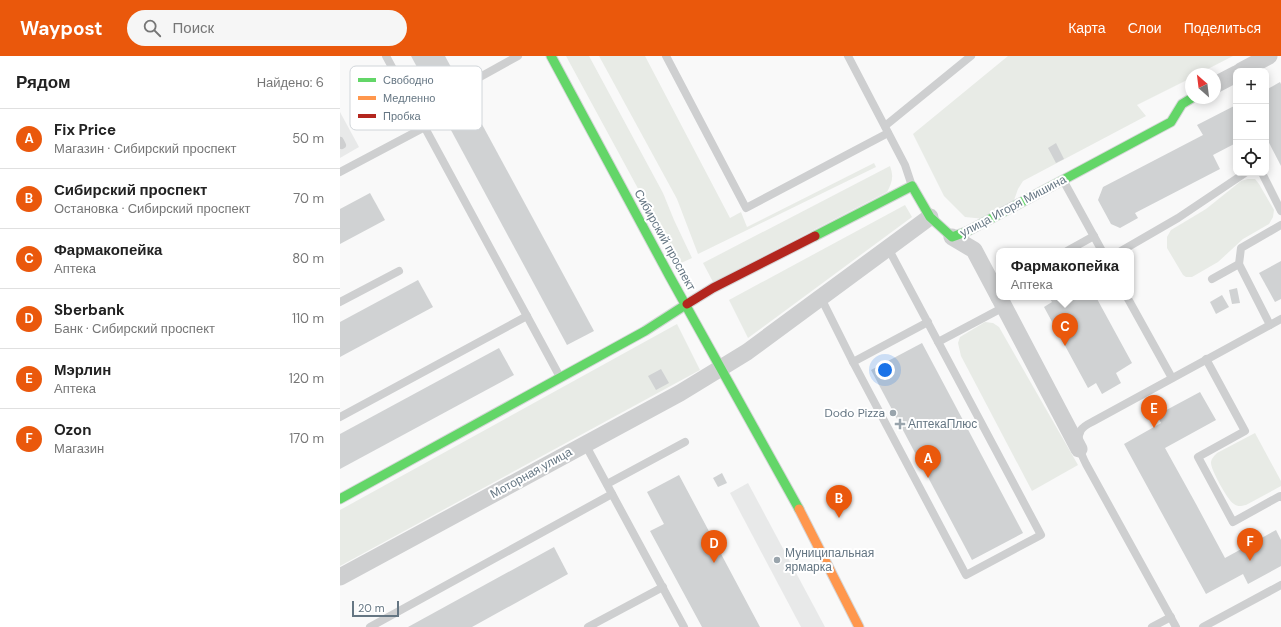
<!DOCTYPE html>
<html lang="ru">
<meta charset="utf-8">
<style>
:root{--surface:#fff;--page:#f6f6f6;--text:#222;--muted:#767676;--line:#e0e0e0;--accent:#ea580c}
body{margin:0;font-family:"DM Sans",sans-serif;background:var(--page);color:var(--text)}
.controls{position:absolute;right:12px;top:12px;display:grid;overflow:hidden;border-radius:8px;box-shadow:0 2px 10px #0003}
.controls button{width:36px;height:36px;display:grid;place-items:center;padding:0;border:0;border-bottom:1px solid var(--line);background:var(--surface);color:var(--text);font:20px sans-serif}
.compass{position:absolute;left:845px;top:12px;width:36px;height:36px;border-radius:50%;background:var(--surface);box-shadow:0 2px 10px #0003;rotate:332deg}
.scale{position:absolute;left:12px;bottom:10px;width:47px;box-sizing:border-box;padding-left:4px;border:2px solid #657683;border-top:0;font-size:11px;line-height:14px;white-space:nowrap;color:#657683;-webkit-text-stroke:3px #fff;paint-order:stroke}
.you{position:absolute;left:545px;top:314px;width:14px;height:14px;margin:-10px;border:3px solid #fff;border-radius:50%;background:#1a73e8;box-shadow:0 0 0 6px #1a73e833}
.badge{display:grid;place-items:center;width:26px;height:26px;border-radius:50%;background:var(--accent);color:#fff;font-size:13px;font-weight:700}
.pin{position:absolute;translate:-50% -33px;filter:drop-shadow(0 1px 2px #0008)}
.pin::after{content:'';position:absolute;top:21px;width:14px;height:12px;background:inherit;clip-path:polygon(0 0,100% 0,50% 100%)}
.popup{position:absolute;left:656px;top:192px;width:138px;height:52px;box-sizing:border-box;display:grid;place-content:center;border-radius:8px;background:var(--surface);filter:drop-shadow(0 1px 3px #0005);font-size:13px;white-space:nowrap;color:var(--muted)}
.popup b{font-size:15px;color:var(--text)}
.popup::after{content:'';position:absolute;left:50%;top:100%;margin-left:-8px;border:8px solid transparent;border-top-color:var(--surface)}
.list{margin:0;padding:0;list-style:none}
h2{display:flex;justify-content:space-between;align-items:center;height:52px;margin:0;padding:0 16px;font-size:17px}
h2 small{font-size:13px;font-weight:400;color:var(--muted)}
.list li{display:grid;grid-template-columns:26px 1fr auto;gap:12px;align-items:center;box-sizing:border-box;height:60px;padding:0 16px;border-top:1px solid var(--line)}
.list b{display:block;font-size:15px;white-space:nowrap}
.list p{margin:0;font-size:13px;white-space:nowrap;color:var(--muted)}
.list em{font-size:13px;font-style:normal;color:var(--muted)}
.icon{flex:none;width:22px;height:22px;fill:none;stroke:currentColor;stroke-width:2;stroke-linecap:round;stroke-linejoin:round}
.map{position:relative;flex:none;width:941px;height:571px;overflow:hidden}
header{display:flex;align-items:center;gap:24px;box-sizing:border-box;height:56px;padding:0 20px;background:var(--accent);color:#fff}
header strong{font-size:19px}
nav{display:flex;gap:22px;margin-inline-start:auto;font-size:14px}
.search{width:280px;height:36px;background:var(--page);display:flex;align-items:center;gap:10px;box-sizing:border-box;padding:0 14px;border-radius:22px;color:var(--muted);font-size:15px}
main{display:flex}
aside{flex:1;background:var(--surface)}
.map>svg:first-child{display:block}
.built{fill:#e8e9e9}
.green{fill:#e8ebe6}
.building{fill:#d0d2d3}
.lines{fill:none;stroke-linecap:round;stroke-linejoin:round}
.fast-casing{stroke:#d5d6d7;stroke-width:11}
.slow-casing{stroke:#d5d6d7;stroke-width:11}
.jam-casing{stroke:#d5d6d7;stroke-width:11}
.lane{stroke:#cecfd0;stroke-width:8}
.street{stroke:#cecfd0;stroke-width:17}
.fast{stroke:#63d668;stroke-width:9}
.slow{stroke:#ff974d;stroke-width:9}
.jam{stroke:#b3261e;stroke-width:9}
.poi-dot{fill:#99a4ac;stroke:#fff;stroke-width:1.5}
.labels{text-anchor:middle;stroke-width:4;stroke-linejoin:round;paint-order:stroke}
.street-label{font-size:12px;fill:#657683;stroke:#fff}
.poi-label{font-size:12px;fill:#657683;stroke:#fff;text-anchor:start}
.key{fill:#fff;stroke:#d1d6da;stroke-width:1}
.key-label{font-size:11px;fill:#657683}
</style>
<header>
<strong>Waypost</strong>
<div class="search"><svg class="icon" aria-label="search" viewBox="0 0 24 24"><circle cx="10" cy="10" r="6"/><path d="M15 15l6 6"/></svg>Поиск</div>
<nav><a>Карта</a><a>Слои</a><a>Поделиться</a></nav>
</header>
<main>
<aside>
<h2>Рядом<small>Найдено: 6</small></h2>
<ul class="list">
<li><span class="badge">A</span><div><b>Fix Price</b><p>Магазин · Сибирский проспект</p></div><em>50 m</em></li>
<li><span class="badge">B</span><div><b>Сибирский проспект</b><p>Остановка · Сибирский проспект</p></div><em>70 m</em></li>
<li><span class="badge">C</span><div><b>Фармакопейка</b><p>Аптека</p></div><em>80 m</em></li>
<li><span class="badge">D</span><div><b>Sberbank</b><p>Банк · Сибирский проспект</p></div><em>110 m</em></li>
<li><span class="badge">E</span><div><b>Мэрлин</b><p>Аптека</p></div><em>120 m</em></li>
<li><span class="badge">F</span><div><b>Ozon</b><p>Магазин</p></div><em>170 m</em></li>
</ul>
</aside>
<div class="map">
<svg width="941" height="571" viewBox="0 0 941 571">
<rect width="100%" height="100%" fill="#f9f9f9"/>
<g class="built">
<polygon points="0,56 19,91 0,102"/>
<polygon points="408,427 485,571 461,571 390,437"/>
</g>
<g class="green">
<polygon points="226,0 249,0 323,137 334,164 352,202 339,208"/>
<polygon points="259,0 305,0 390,162 401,156 407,171 534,107 536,111 358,198 337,143"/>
<polygon points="668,0 893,0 858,18 851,18 851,22 797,49 806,60 683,125 678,133 673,147 645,163 625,161 604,140 573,78"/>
<path d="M550,110C554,121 552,127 547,136L373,226L363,207Z"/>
<polygon points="908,123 915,123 919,128 934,154 933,161 929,168 903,183 878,206 852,221 846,221 843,219 827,192 827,181 831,174 866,153 901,125"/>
<polygon points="565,149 572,161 408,282 389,244"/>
<polygon points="645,266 653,267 659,271 738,409 692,435 621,300 618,287 620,281"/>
<polygon points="337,268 360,314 0,510 0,454"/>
<path d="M915,377L941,425V430L906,449C901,450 898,451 894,448C888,445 871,414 871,407C871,403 874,400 877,397Z"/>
</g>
<g class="building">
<polygon points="71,0 105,0 254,275 227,289"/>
<polygon points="940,26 941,28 941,110 926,81 926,34"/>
<polygon points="896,49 896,87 873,99 880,113 795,157 798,162 780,172 771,168 758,144 763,131 863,79 857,69"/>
<polygon points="716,87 724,103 716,107 708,92"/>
<polygon points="30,137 45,164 0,188 0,153"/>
<polygon points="941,205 941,243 935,246 919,217"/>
<polygon points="78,224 93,251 0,301 0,266"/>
<polygon points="897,232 900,247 892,248 889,234"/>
<polygon points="882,239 889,251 876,258 870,246"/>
<polygon points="709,241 756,241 792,307 776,317 781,327 762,338 756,327 748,332 704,251 712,246"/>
<polygon points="582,287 683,477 632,504 531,314"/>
<polygon points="159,292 174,319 0,413 0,378"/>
<polygon points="321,313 329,327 316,334 308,320"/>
<polygon points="860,336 876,364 825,392 856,448 885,502 936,474 941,484 941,510 908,528 903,518 866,538 784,388 821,367 817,359"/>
<polygon points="382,417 387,427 378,431 373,422"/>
<polygon points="339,419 420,571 362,571 310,475 324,468 307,436"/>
<polygon points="214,491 228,518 132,571 68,571"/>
</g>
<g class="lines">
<g class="fast-casing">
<g id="fast">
<polyline points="211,0 330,221 459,453"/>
<polyline points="475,180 572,130 590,161 612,181 626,176 831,66 842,48 852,42"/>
<polyline points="0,443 305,275 347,248"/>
</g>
</g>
<g class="slow-casing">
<polyline id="slow" points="459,453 519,571"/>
</g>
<g class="jam-casing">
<polyline id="jam" points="347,248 373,232 475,180"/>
</g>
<g class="lane">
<polyline points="46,0 220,321"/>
<polyline points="326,0 406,152 548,77"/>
<polyline points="508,0 565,109 572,130"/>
<polyline points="122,31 178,0"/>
<polyline points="76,56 96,45"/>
<polyline points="545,70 631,0"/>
<polyline points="0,85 2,89"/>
<polyline points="0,116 85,71"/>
<polyline points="922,117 941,155"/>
<polyline points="723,124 762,195"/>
<polyline points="727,195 754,180"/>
<polyline points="781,195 838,162 905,117"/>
<polyline points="899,208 930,269 941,263"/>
<polyline points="872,223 899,208 901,192 941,169"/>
<polyline points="787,241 832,322"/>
<polyline points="481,242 513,306 626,519 701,479 548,192"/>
<polyline points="0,246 59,215"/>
<polyline points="598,286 664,251"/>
<polyline points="866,303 905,375 858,401 893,466 940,440 941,441"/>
<polyline points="513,306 588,266"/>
<polyline points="0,361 187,260"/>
<polyline points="245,388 344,571"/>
<polyline points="267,428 345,386"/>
<polyline points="30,571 272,438"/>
<polyline points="248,571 323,531"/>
<polyline points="812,571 831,561"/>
<path d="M836,571L746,408C741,398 735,385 741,374C743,371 748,368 752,366L930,269"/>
<polyline points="863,571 941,529"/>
</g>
<g class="street">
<polyline points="901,15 929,0"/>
<polyline points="875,29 896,18"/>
<polyline points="612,181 634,194 659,241"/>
<polyline points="659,241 739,393"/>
<polyline points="0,521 340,337 407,296 590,161"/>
</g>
<use href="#fast" class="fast"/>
<use href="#slow" class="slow"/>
<use href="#jam" class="jam"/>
</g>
<g class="poi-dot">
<circle cx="553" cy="357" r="4"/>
<path d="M558 362h4v4h4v4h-4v4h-4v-4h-4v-4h4z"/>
<circle cx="437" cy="504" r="4"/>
</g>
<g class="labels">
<g class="street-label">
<text transform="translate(673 150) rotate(-28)" y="4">улица Игоря Мишина</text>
<text transform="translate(325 184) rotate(61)" y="4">Сибирский проспект</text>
<text transform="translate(191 417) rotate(-29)" y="4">Моторная улица</text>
</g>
<g class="poi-label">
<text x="545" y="361" text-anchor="end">Dodo Pizza</text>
<text x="568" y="372">АптекаПлюс</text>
<text x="445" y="501">Муниципальная<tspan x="445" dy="14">ярмарка</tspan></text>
</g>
</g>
<rect x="10" y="10" width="132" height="64" rx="6" class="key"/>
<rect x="18" y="22" width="18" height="4" fill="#63d668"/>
<rect x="18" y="40" width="18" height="4" fill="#ff974d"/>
<rect x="18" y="58" width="18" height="4" fill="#b3261e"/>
<g class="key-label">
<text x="43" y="28">Свободно</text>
<text x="43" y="46">Медленно</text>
<text x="43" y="64">Пробка</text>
</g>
</svg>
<div class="controls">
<button>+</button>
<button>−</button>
<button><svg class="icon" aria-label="locate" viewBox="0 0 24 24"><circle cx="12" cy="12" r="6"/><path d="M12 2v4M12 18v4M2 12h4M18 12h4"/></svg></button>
</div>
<svg class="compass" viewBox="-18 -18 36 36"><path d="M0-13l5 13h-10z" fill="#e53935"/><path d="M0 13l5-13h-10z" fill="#767676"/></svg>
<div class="scale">20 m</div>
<div class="you"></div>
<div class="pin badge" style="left:588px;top:422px">A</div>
<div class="pin badge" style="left:499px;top:462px">B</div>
<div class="pin badge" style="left:725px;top:290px">C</div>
<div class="popup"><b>Фармакопейка</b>Аптека</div>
<div class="pin badge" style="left:374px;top:507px">D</div>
<div class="pin badge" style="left:814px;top:372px">E</div>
<div class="pin badge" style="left:910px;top:505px">F</div>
</div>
</main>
